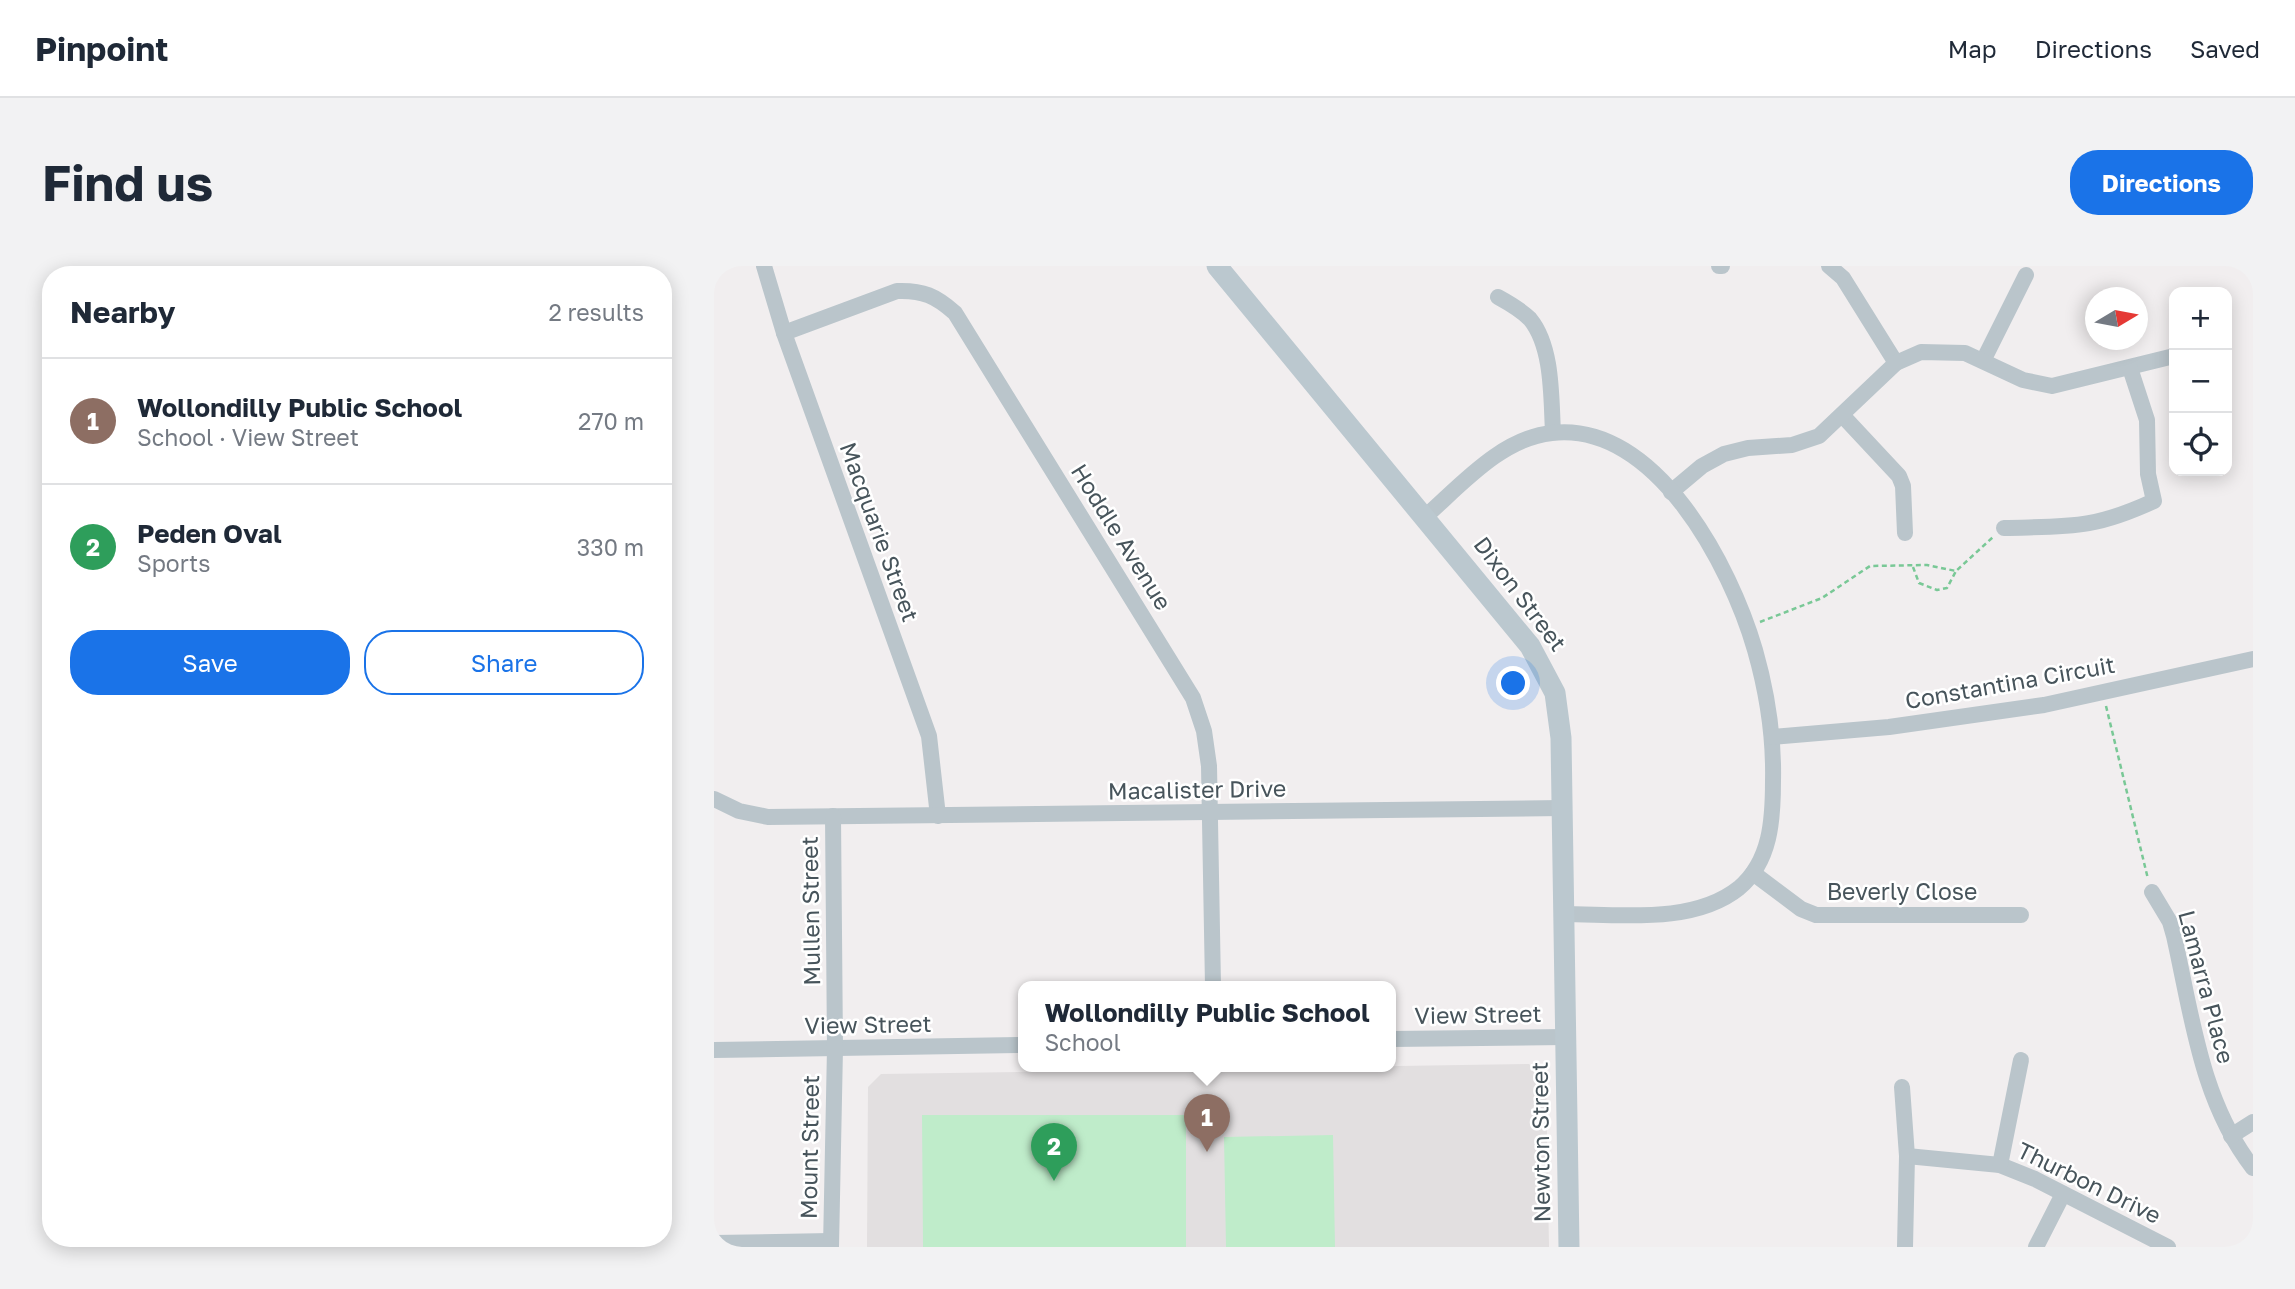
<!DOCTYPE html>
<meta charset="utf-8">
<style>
:root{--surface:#fff;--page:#f2f2f3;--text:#1f2937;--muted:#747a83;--line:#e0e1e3;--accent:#1a73e8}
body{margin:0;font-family:"Golos Text",sans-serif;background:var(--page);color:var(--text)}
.controls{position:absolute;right:21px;top:21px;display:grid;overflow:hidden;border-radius:14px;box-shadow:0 4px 18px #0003}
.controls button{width:63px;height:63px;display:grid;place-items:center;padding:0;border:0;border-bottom:2px solid var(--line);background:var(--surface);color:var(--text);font:35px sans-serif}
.compass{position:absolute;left:1371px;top:21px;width:63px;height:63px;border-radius:50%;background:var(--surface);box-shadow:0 4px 18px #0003;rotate:80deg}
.you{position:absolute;left:800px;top:418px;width:24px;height:24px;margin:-18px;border:5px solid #fff;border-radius:50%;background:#1a73e8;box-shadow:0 0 0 10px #1a73e833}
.badge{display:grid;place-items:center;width:46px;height:46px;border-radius:50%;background:var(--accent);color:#fff;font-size:23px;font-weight:700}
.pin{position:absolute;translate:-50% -58px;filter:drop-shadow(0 2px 4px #0008)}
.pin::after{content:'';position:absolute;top:37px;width:24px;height:21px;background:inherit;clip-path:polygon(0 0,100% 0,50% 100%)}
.popup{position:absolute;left:304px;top:715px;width:378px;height:91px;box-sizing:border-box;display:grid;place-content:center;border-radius:14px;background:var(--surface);filter:drop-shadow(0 2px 5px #0005);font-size:23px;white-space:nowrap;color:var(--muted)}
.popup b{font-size:26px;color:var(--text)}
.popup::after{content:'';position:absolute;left:50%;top:100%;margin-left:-14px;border:14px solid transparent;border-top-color:var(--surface)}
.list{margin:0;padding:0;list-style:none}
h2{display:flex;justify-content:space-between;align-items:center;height:91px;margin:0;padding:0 28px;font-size:30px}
h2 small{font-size:23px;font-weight:400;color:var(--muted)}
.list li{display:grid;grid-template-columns:46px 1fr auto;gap:21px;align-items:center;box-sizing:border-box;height:126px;padding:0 28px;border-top:2px solid var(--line)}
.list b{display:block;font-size:26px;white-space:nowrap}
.list p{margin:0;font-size:23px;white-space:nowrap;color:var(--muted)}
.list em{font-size:23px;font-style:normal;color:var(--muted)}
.actions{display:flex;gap:14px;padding:21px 28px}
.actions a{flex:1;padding:16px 0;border:2px solid var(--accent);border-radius:28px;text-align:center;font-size:24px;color:var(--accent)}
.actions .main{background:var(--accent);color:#fff}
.icon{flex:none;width:38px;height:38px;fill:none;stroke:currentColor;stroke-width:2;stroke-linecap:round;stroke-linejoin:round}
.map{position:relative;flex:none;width:1539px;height:981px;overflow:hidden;border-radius:28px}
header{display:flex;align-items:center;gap:42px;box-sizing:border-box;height:98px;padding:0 35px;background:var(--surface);border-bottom:2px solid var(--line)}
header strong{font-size:33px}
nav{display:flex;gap:38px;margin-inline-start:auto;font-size:24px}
.intro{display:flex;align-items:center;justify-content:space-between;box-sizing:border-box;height:168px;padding:0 42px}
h1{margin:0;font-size:49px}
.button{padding:18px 32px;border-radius:28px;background:var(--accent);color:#fff;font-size:24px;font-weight:700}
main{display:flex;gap:42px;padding:0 42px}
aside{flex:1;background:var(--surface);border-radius:28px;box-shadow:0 4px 18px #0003}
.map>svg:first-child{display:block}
.education{fill:#e2dfe0}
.green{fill:#bfecca}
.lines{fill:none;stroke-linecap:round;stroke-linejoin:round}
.path{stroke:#79c896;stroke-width:2.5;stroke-dasharray:5 3.5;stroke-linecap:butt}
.street{stroke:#bac5cb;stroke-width:16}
.secondary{stroke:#bbc8cf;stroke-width:21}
.labels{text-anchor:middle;stroke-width:5;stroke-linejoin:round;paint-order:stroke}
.street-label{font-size:23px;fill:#47545b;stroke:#fff}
</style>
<header>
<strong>Pinpoint</strong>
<nav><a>Map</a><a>Directions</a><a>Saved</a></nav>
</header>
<div class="intro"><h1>Find us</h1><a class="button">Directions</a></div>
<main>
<aside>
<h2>Nearby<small>2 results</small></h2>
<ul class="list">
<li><span class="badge" style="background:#8d6e63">1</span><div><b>Wollondilly Public School</b><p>School · View Street</p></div><em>270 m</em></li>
<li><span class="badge" style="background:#2e9e5b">2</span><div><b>Peden Oval</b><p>Sports</p></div><em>330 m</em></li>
</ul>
<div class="actions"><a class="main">Save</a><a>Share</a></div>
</aside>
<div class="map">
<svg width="1539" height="981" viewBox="0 0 1539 981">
<rect width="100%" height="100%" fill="#f1eeef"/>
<polygon class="education" points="815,798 832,812 835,981 153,981 154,821 167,808"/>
<g class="green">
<polygon points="208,849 472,849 472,981 209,981"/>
<polygon points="619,869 621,981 512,981 510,871"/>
</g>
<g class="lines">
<g class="path">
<polyline points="1199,301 1205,317 1223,324 1233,322 1242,305"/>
<polyline points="1046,356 1108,332 1156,300 1213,299 1242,305 1279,271"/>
<polyline points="1392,440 1434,613"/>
</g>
<g class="street">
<polyline points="50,0 70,67 215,470 224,550"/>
<polyline points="1005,0 1008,0"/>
<polyline points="1115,0 1129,12 1182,97"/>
<path d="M784,31C795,37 807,44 816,53C839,81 837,132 839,166"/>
<path d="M70,67L183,25C209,24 222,30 241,47L479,432L490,465L495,500L499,720"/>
<polyline points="1270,93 1312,9"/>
<polyline points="1128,149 1185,210 1189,220 1191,267"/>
<polyline points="957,226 988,200 1010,188 1034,182 1078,179 1105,170 1182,97 1207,86 1251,87 1309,114 1338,120 1460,90"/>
<path d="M712,250C748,218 788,172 838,167C942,155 1017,301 1041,384C1053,426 1060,470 1059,515C1059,553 1057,595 1025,622C979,659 904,648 849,648"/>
<path d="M1290,262C1355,260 1377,264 1440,235L1434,208L1433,154L1416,102"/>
<polyline points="1058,471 1175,461 1330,439 1539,393"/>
<polyline points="0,533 25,545 54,551 848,542"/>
<polyline points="1039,607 1087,643 1102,649 1307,649"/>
<path d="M1438,626L1456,656L1460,670C1478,750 1487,835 1539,902"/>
<polyline points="677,773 851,771"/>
<polyline points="0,784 309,779"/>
<polyline points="1188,821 1193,890 1191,981"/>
<polyline points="1517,870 1539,856"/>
<polyline points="1193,890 1286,899 1321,913 1454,981"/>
<polyline points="1286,899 1307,794"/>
<polyline points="0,977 117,975"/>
<polyline points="117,981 121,782 119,550"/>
<polyline points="1322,981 1349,928"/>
</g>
<polyline class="secondary" points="503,0 816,380 841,427 847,472 855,981"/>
</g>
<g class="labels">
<g class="street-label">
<text transform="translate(165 266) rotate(70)" y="8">Macquarie Street</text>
<text transform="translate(407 271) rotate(58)" y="8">Hoddle Avenue</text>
<text transform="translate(806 328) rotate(53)" y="8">Dixon Street</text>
<text transform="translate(1296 417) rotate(-10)" y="8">Constantina Circuit</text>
<text transform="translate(483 524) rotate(-1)" y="8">Macalister Drive</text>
<text x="1188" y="634">Beverly Close</text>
<text transform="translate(97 645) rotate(-91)" y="8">Mullen Street</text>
<text transform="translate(1492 721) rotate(75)" y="8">Lamarra Place</text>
<text transform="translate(764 749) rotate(-1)" y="8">View Street</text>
<text transform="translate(154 759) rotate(-1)" y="8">View Street</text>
<text transform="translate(827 876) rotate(-91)" y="8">Newton Street</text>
<text transform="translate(96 881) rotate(-89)" y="8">Mount Street</text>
<text transform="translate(1375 917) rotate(26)" y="8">Thurbon Drive</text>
</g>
</g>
</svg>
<div class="controls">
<button>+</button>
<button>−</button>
<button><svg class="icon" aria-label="locate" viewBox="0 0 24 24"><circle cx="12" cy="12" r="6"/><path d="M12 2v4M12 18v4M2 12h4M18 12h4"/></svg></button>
</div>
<svg class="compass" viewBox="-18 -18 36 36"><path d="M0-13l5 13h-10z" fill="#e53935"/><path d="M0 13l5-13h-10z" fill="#747a83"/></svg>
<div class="you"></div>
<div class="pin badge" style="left:493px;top:886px;background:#8d6e63">1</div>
<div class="popup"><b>Wollondilly Public School</b>School</div>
<div class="pin badge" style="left:340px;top:915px;background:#2e9e5b">2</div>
</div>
</main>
